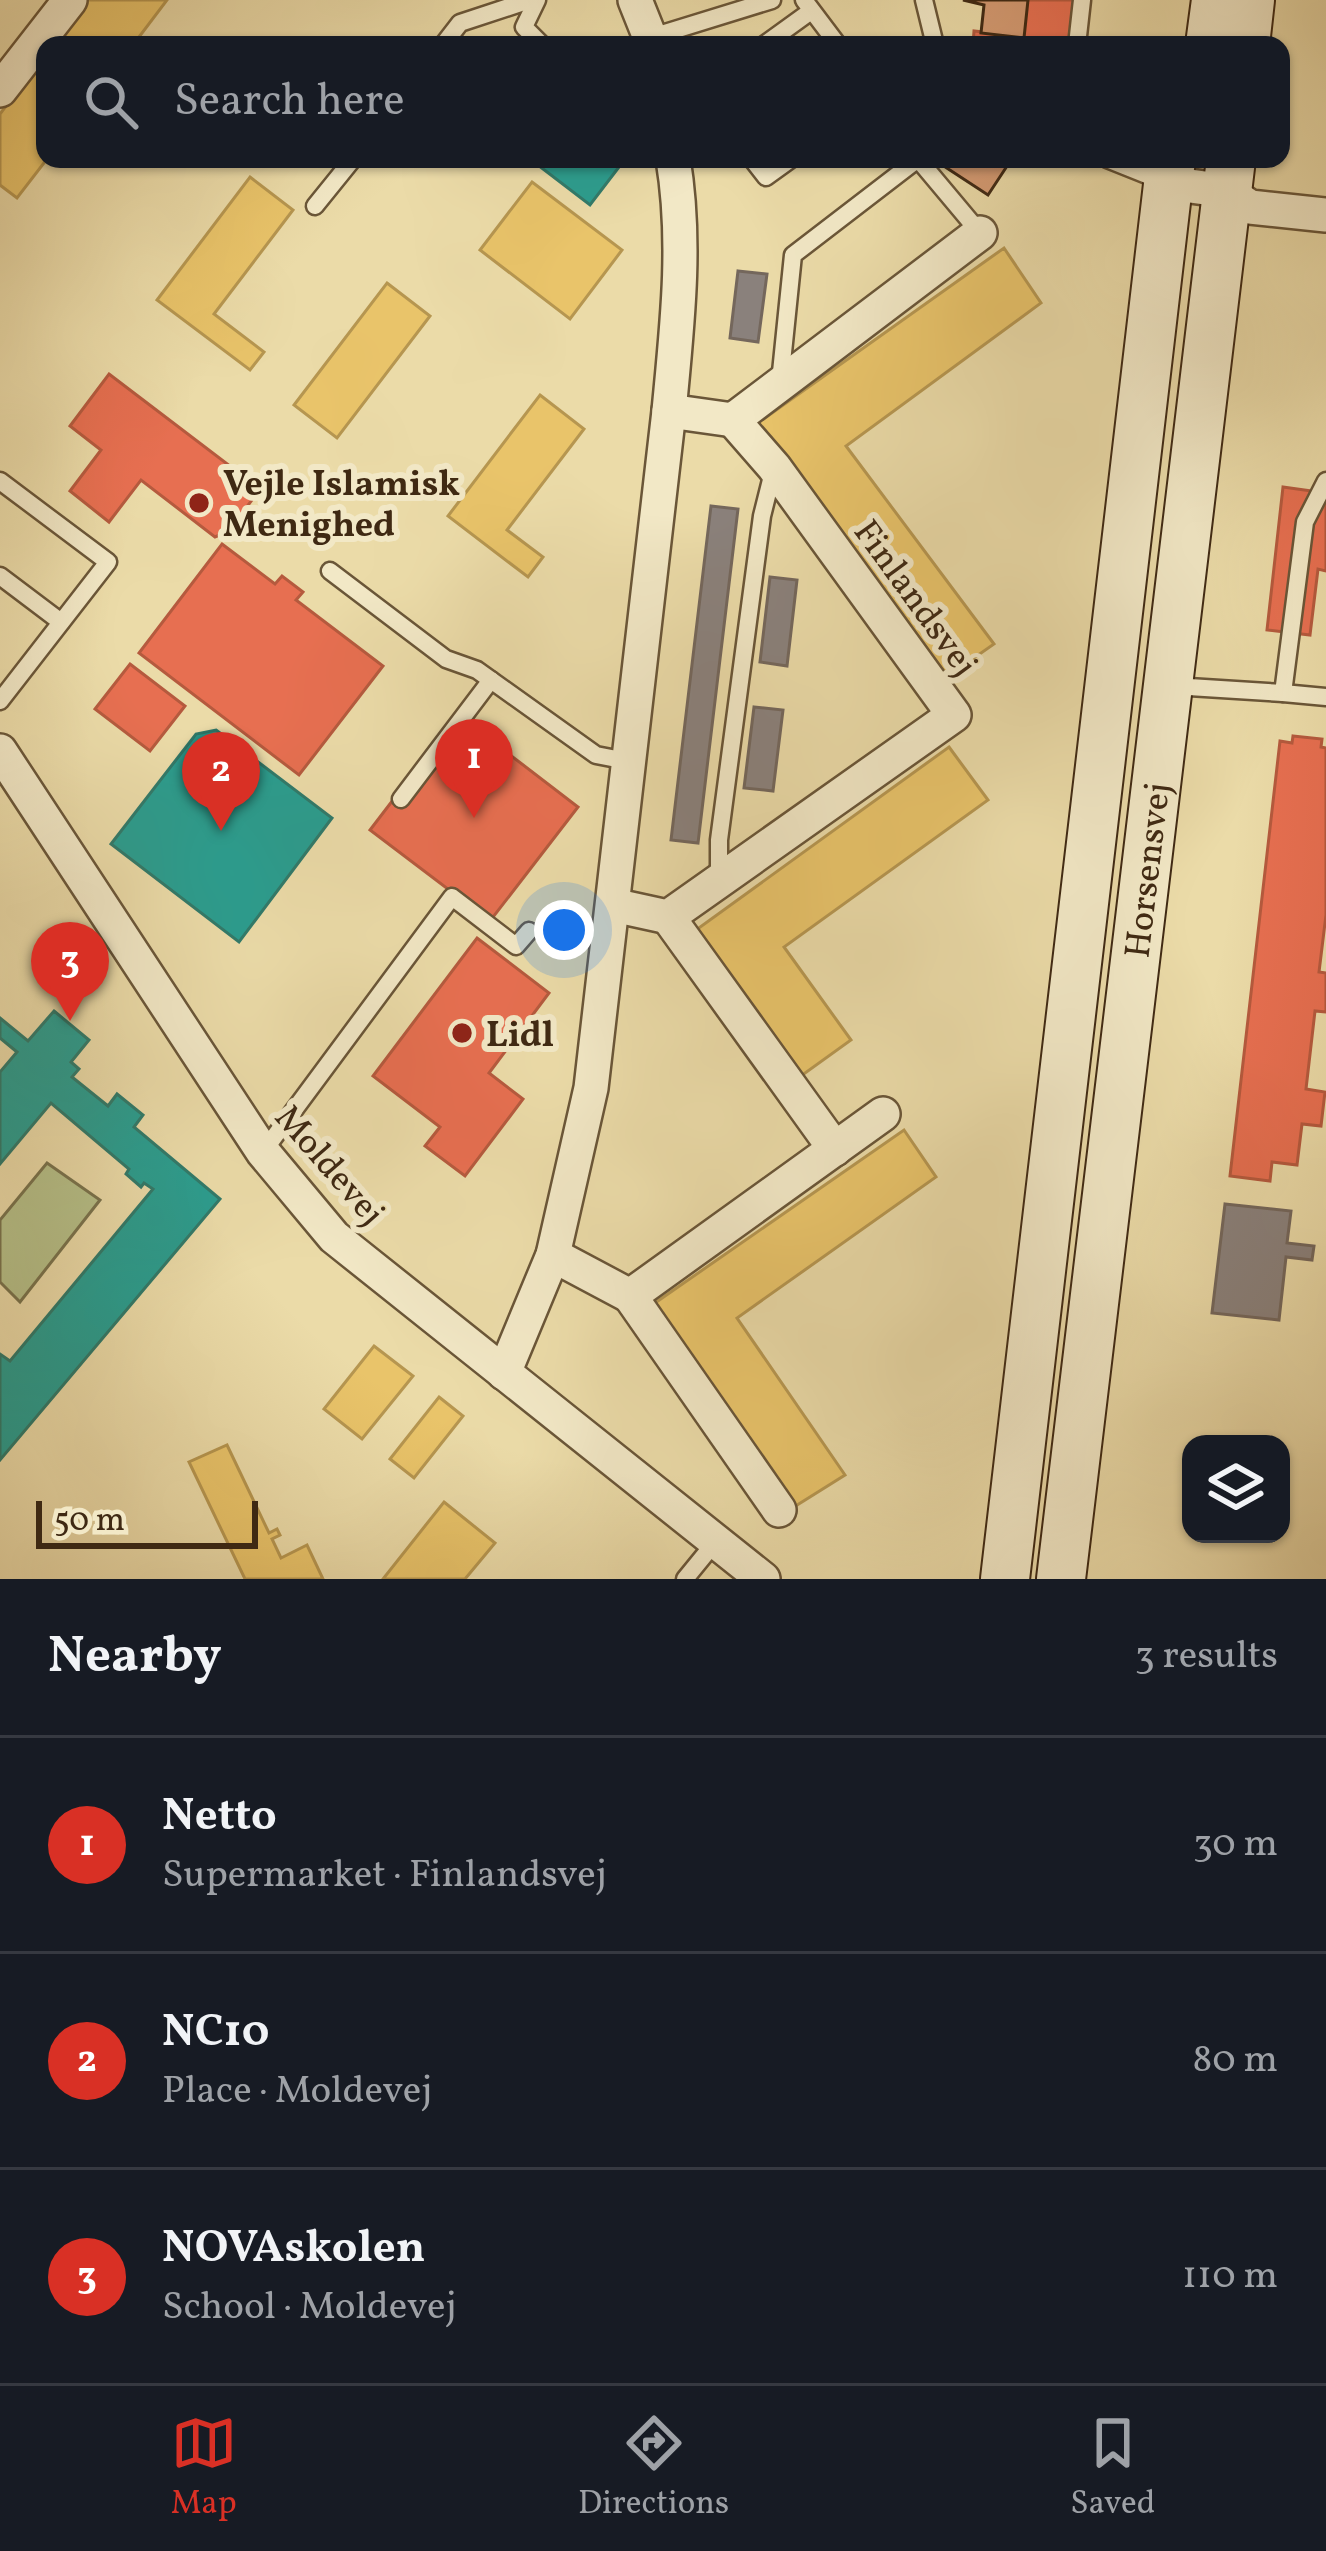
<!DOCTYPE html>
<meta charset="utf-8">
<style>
:root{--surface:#171b24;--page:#242831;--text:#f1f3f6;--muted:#9ea1a6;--line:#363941;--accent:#d93025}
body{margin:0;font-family:Vollkorn,serif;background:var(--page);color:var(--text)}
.controls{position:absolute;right:36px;bottom:36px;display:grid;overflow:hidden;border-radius:24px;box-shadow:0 3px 9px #0004}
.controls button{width:108px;height:108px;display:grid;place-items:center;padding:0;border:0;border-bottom:3px solid var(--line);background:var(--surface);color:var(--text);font:60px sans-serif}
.scale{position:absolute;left:36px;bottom:30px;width:222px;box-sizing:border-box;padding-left:12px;border:6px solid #3f2913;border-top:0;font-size:33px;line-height:42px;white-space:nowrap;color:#3f2913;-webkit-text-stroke:9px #f2e8c6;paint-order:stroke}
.you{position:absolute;left:564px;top:930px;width:42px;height:42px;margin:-30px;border:9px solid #fff;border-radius:50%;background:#1a73e8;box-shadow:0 0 0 18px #1a73e833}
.badge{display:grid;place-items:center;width:78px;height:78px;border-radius:50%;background:var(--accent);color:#fff;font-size:39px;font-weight:700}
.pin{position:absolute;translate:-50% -99px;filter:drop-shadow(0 3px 6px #0008)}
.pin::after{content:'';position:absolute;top:63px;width:42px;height:36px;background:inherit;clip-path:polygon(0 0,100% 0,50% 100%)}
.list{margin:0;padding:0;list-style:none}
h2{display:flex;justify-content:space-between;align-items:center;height:156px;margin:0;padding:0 48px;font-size:51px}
h2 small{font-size:39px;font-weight:400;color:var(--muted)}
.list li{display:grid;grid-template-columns:78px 1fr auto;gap:36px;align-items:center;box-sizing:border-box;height:216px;padding:0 48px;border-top:3px solid var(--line)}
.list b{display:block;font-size:45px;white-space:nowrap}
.list p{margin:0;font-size:39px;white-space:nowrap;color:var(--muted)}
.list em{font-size:39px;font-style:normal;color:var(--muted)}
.icon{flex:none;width:66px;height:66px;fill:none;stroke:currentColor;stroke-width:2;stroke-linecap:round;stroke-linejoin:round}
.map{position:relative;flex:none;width:1326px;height:1579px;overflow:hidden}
.search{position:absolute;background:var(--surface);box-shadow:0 3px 9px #0004;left:36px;right:36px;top:36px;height:132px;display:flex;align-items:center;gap:30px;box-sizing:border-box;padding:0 42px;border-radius:24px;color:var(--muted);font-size:45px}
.sheet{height:804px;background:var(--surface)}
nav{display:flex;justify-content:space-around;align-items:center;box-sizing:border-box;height:168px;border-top:3px solid var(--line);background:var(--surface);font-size:33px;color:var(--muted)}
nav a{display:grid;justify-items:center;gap:6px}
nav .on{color:var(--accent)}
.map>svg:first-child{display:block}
.green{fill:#b6c089;stroke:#7a744e;stroke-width:3}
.homes{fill:#e9c46a;stroke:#b69650;stroke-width:3}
.shops{fill:#e76f51;stroke:#b55a3e;stroke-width:3}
.schools{fill:#2a9d8f;stroke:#307a6a;stroke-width:3}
.industry{fill:#8a817c;stroke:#74675c;stroke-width:3}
.building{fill:#d49a72;stroke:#3f2913;stroke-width:3}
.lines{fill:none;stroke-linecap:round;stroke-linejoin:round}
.service-casing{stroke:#6a5638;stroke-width:21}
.minor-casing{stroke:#6a5638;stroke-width:38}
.secondary-casing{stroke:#3f2913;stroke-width:52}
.service{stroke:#f2e8c6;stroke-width:16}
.minor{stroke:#f2e8c6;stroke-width:33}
.secondary{stroke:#f2e8c6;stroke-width:48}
.poi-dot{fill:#8f2418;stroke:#f2e8c6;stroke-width:4.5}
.labels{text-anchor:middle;stroke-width:12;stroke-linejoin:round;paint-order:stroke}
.poi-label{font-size:36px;font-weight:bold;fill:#3f2913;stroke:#f2e8c6;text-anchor:start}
.street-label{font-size:36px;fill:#3f2913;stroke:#f2e8c6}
</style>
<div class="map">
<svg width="1326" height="1579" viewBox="0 0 1326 1579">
<rect width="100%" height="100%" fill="#ebdba8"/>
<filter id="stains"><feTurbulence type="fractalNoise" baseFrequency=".00167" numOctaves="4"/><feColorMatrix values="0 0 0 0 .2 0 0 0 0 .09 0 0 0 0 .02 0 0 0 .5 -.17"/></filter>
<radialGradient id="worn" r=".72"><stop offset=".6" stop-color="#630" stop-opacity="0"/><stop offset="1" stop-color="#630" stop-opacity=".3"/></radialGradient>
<polygon class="green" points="47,1163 100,1200 20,1302 0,1282 0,1220"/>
<g class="homes">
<polygon points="86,0 167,0 133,45 52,45"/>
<polygon points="45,54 47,159 17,198 0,185 0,114"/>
<polygon points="250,177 293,210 214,314 264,352 250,370 157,300"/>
<polygon points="532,182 622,250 570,319 480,250"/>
<polygon points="1004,248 1041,303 846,446 994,644 944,679 758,423"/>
<polygon points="387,283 430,316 337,438 294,405"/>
<polygon points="540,395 584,429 507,530 543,557 528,577 448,516"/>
<polygon points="949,747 988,800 784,947 851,1040 801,1076 696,930"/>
<polygon points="904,1130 936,1177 737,1318 845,1475 794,1507 655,1303"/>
<polygon points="374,1346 413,1376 362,1439 324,1409"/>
<polygon points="439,1397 463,1416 414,1478 390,1459"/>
<polygon points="227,1445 269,1533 277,1529 280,1535 272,1539 281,1558 307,1545 323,1579 245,1579 189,1462"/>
<polygon points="444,1502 495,1543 465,1579 383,1579"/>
</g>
<g class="shops">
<polygon points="1023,0 1081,0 1075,45 973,45 974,31 1018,36"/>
<polygon points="109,374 260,489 229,531 215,537 141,480 109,522 70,491 101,450 70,426"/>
<polygon points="1283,487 1326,493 1326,571 1318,569 1310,635 1267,630"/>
<polygon points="222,544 275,584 282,576 303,592 296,600 383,666 299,775 139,653"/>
<polygon points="130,664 185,706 150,751 95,709"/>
<polygon points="458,715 578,807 490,921 370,830"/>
<polygon points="1293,736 1322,739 1321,747 1326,748 1326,915 1319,972 1326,973 1326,1012 1315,1011 1306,1089 1325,1092 1321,1126 1302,1124 1297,1165 1272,1162 1270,1181 1230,1176 1280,741 1292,743"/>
<polygon points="477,938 549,993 489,1073 523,1099 465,1176 425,1146 440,1127 373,1076"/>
</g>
<g class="schools">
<polygon points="530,159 616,159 622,163 590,205"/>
<polygon points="216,730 332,818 239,942 111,844 196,734"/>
<polygon points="54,1011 89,1040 71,1062 79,1069 72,1077 108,1106 117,1094 143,1115 134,1127 220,1199 0,1460 0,1354 10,1361 153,1189 144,1183 141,1187 126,1174 129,1169 51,1103 0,1164 0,1072 17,1052 0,1038 0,1018 28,1041"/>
</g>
<g class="industry">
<polygon points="738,271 767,274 758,342 730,338"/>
<polygon points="711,506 738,509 698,843 671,840"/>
<polygon points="770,577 797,580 787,666 760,662"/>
<polygon points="754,707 783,710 773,791 744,788"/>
<polygon points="1225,1204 1291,1211 1287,1243 1314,1246 1312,1260 1286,1257 1279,1320 1212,1313"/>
</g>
<g class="building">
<polygon points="963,0 1028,0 1024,38 981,33 984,5"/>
<polygon points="933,159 1010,159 1011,160 988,195"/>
</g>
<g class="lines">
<g class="service-casing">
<g id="service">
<polyline points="537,0 524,27 542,45"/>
<polyline points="804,0 838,45"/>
<polyline points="924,0 935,45"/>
<polyline points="652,37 772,0"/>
<polyline points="443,45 460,23 530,0"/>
<polyline points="764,45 811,11"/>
<polyline points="1077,45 1082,0"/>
<polyline points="752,159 766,177 791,159"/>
<polyline points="1107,159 1162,181"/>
<polyline points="315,206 353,159"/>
<polyline points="780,382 793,255 918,159 980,233"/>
<polyline points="0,481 108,562 0,701"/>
<polyline points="330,571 446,659 477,670 596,755 627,761"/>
<polyline points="0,576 61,622"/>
<polyline points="1173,686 1283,693 1305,522 1326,481"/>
<polyline points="1283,693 1326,697"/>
<polyline points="401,799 491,680"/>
<polyline points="719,882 719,840 762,516 774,468"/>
<polyline points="263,1152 452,897 516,946 529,931"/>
<polyline points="685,1579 716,1541"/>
</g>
</g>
<g class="minor-casing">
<g id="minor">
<polyline points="635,0 653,45"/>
<polyline points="0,90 70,0"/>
<polyline points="1168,183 1227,191 1250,207 1326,215"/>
<polyline points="669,411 733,420 980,233"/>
<polyline points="0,751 263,1152 334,1237 763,1579"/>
<polyline points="613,905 668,917 954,715 774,467 733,420"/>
<polyline points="668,917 835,1149"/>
<polyline points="553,1255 630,1296 883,1114"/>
<polyline points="630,1296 779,1510"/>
<path d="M504,1373L553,1255L591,1088L669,411C677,327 687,242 673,159"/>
</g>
</g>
<g class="secondary-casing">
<g id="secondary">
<polyline points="1210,45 1216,0"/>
<polyline points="1245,45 1250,0"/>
<polyline points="1005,1579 1171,159"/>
<path id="s1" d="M1061,1579L1231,159"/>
</g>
</g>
<use href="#service" class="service"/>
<use href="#minor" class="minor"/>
<use href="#secondary" class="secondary"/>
</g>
<g class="poi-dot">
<circle cx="199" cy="503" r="12"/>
<circle cx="462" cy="1033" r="12"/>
</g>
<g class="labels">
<g class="poi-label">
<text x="223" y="495">Vejle Islamisk<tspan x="223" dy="41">Menighed</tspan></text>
<text x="486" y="1046">Lidl</text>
</g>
<g class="street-label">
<text transform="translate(917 597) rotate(54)" y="13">Finlandsvej</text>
<text dy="13" stroke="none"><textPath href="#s1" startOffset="714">Horsensvej</textPath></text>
<text transform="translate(331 1164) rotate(49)" y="13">Moldevej</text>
</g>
</g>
<rect width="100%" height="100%" filter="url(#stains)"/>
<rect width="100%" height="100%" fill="url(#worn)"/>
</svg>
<div class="controls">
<button><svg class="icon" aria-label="layers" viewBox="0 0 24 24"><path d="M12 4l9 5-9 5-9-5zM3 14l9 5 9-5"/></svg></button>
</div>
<div class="scale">50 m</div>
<div class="you"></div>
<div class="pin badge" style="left:474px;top:818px">1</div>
<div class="pin badge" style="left:221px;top:831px">2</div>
<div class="pin badge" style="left:70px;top:1021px">3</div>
<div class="search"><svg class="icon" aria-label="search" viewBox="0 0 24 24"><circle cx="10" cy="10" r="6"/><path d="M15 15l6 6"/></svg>Search here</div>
</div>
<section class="sheet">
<h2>Nearby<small>3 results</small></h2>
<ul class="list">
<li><span class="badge">1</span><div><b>Netto</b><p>Supermarket · Finlandsvej</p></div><em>30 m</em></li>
<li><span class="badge">2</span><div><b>NC10</b><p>Place · Moldevej</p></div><em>80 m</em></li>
<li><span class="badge">3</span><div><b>NOVAskolen</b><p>School · Moldevej</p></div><em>110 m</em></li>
</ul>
</section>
<nav>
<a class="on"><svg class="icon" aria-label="map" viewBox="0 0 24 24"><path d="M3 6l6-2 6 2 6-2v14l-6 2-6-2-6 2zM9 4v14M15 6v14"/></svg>Map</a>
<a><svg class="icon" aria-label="directions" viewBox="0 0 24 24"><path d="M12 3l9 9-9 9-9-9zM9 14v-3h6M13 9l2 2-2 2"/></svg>Directions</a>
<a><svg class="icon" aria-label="saved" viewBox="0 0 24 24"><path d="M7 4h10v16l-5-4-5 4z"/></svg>Saved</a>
</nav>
